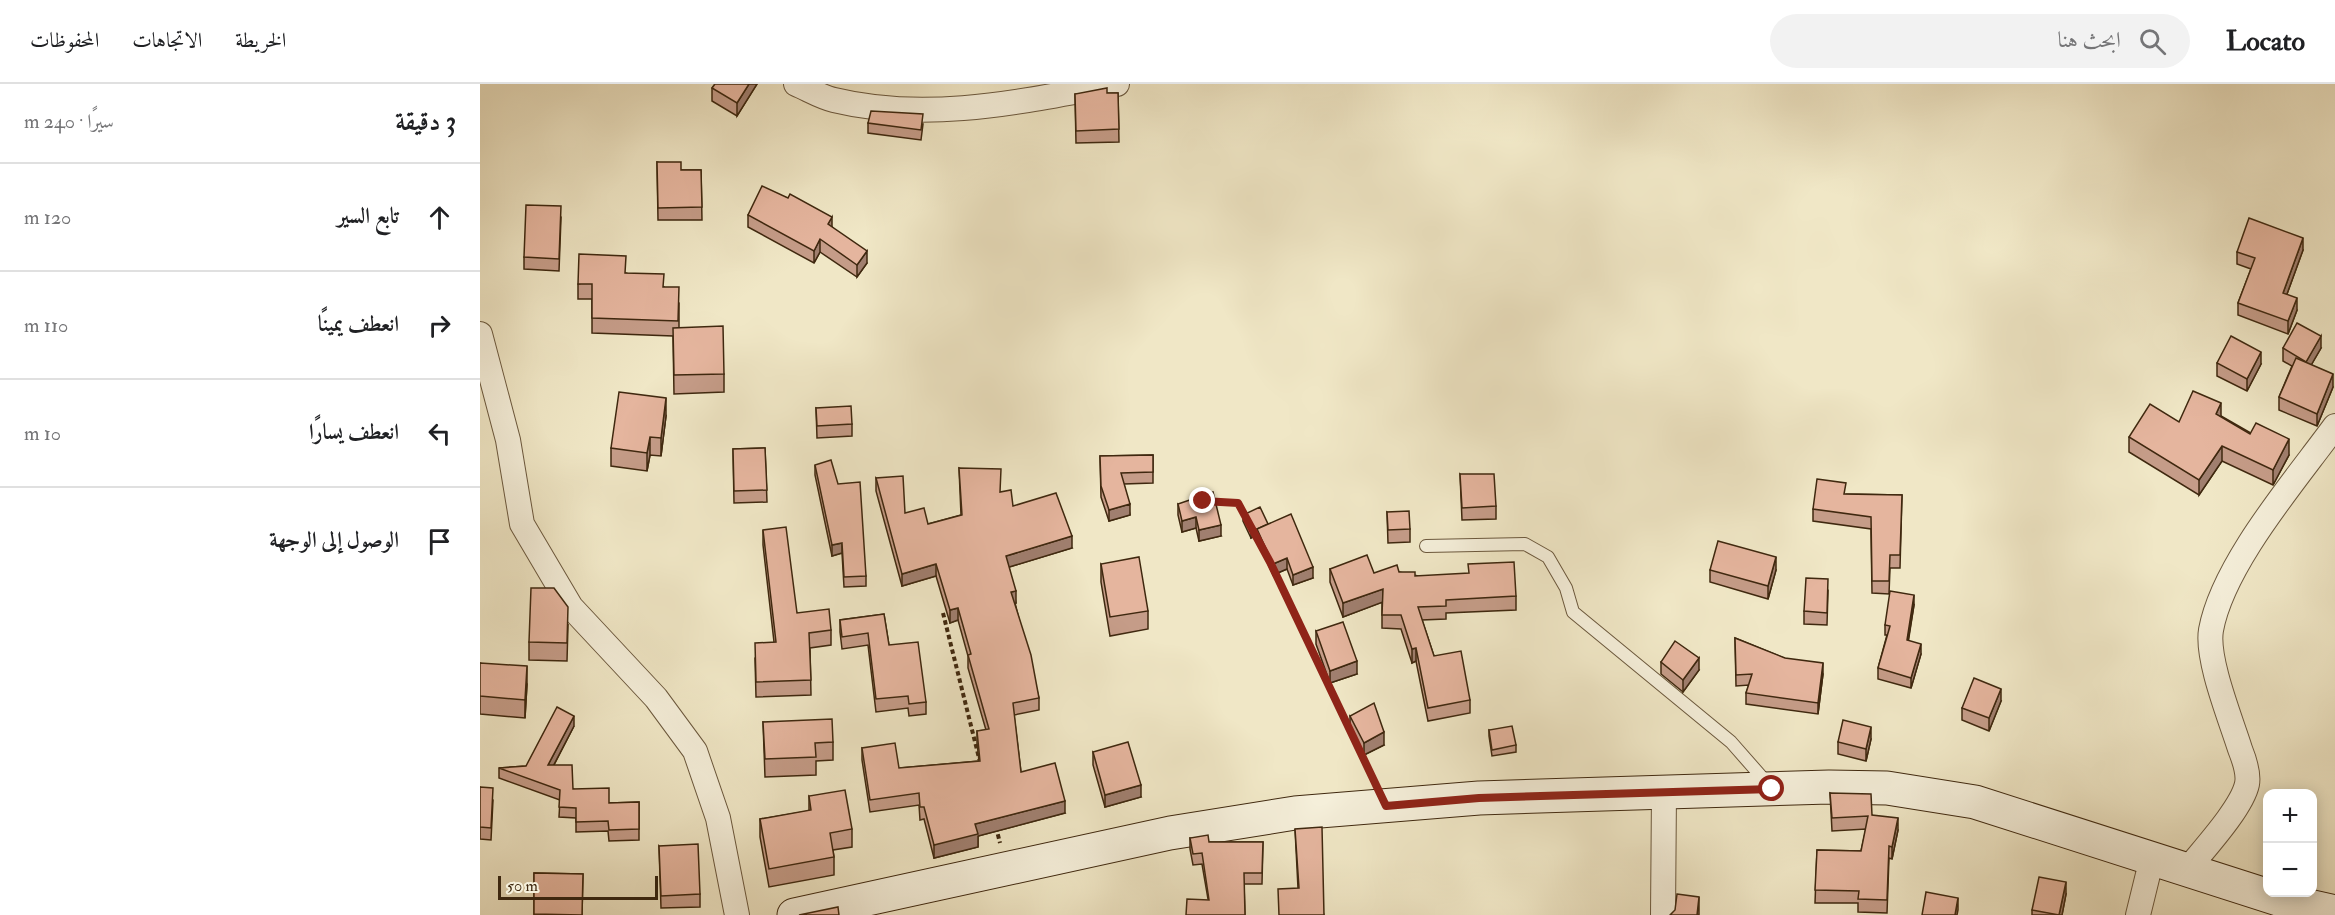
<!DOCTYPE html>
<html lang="ar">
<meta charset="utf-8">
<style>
:root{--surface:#fff;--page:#f2f2f2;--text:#202124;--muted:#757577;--line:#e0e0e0}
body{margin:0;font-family:"IM FELL Double Pica",Amiri,serif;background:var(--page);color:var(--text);direction:rtl}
.controls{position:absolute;right:18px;bottom:18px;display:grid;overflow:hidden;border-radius:12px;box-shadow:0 3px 15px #0003}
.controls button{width:54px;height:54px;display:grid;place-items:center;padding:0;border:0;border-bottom:2px solid var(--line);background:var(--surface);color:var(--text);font:30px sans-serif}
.scale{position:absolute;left:18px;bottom:15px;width:160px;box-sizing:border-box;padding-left:6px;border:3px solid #3f280f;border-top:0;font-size:16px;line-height:21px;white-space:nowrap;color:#3f280f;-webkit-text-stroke:4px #f5efda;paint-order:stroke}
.stop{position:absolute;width:18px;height:18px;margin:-14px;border:4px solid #8f2418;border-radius:50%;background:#fff}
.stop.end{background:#8f2418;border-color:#fff;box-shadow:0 2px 6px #0008}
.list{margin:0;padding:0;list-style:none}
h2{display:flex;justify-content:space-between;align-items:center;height:78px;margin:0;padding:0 24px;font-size:26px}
h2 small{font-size:20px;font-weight:400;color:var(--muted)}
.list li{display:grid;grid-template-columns:39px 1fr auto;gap:18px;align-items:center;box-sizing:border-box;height:108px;padding:0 24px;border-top:2px solid var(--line)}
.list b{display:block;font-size:22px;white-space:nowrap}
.list em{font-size:20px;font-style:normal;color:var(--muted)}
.icon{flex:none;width:33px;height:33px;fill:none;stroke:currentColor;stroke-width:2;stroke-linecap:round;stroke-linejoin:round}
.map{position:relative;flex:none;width:1855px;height:831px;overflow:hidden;direction:ltr}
header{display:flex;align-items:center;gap:36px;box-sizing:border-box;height:84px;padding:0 30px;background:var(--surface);border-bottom:2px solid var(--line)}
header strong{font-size:28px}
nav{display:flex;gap:33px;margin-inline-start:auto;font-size:21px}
.search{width:420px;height:54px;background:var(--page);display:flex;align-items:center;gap:15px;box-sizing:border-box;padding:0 21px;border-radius:33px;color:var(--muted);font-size:22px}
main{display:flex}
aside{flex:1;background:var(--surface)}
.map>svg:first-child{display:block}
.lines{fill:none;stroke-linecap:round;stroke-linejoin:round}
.lane-casing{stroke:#6b583d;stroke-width:14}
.street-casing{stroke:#6b583d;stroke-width:26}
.secondary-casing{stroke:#3f280f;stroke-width:35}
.path{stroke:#3f280f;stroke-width:4;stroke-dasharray:4.5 3;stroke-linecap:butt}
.lane{stroke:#f5efda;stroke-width:12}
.street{stroke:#f5efda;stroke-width:24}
.secondary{stroke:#f5efda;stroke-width:33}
.wall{fill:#c59c88;stroke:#3f280f;stroke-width:1.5}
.shaded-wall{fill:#a07f6f;stroke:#3f280f;stroke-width:1.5}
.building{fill:#e5b59e;stroke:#3f280f;stroke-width:1.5}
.route{stroke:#8f2418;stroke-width:8}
</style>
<header>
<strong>Locato</strong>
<div class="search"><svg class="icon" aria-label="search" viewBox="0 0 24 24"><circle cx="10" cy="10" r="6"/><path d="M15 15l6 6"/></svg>ابحث هنا</div>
<nav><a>الخريطة</a><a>الاتجاهات</a><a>المحفوظات</a></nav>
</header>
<main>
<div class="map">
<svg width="1855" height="831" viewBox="0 0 1855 831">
<rect width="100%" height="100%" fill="#f0e7c6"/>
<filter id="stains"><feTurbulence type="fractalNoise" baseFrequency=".00333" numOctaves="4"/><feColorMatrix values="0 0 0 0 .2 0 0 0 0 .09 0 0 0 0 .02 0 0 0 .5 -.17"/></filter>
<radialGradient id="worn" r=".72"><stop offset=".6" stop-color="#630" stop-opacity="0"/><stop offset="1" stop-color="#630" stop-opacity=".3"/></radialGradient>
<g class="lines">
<g class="lane-casing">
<polyline id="lane" points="946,462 1045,460 1068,473 1086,504 1093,528 1251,658 1287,699"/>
</g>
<g class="street-casing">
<g id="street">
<path d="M316,0C328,5 341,13 354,16C448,39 544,17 637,0"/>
<polyline points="0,250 28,356 42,440 91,523 176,614 215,667 238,734 257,831"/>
<path d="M1707,786C1723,766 1762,724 1767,700C1769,690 1764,675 1760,665C1751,636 1726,575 1731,546C1743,480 1815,397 1855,342"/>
<polyline points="1183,831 1184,708"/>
<polyline points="1658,831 1672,774"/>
</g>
</g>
<g class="secondary-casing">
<polyline id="secondary" points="314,831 690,749 815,729 999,714 1349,703 1407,704 1495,718 1798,815 1855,828"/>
</g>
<g class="path">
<polyline points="730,417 758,419 767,435"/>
<polyline points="794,487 895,697"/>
<polyline points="463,529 500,678"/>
<polyline points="516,743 520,759"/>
</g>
<use href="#lane" class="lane"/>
<use href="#street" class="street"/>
<use href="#secondary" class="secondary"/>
</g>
<g class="wall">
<polygon points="235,0 277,0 257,32 232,17 232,4"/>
<polygon points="638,9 639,58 596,59 595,10"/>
<polygon points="388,39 443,40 441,56 388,49"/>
<polygon points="177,78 201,86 221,86 222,136 178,136"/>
<polygon points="268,131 352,143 387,179 377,193 340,168 334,179 268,143"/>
<polygon points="81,134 79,187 44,185 44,173"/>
<polygon points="1823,166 1807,210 1817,226 1808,250 1758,231 1758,219 1771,185 1757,180 1757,168"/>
<polygon points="146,189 184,203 199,219 199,244 244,290 244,308 194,310 193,252 112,249 112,215 98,215 98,200"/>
<polygon points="1803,264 1841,264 1831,281 1853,303 1837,342 1799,326 1799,313 1812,282 1803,277"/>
<polygon points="1737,279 1781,280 1767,307 1737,292"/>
<polygon points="336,324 372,340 372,352 337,354"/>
<polygon points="186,332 181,372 170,371 167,387 131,382 131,364"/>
<polygon points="1741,332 1809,371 1793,401 1742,377 1719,411 1649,368 1649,353 1699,338"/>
<polygon points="285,364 287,418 254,419 253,365"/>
<polygon points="673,371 673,399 644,400 650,431 629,437 621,413 620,372"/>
<polygon points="335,381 386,492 386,502 364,503 362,469 352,472 335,391"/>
<polygon points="479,384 521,408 533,422 592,464 529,483 536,519 535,519 559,614 559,626 534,631 541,688 585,729 498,752 498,763 454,774 444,735 440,736 439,721 390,728 382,676 382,664 419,684 499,677 497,659 497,647 506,646 488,584 488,572 478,536 470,539 456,492 422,502 396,407 396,394 425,429 448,440 481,431"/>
<polygon points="980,390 1016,422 1016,435 982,436"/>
<polygon points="1366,410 1422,411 1420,484 1410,484 1409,510 1392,509 1391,445 1333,437 1333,425"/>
<polygon points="698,420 741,452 719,457 716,444 702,448 698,431"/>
<polygon points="907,428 930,445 930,458 908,459"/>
<polygon points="763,431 788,440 833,494 813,501 807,485 793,491 777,456 777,451 771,454 763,437"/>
<polygon points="283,446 317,529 351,546 351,561 330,564 331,611 276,613 275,574 294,558 283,461"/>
<polygon points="621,480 668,527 668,545 630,552 621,498"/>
<polygon points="850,485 894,489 919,488 1036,512 1036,526 966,529 966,535 942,536 954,572 990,616 990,629 948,637 936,577 932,579 921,545 902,544 902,518 863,533 850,498"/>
<polygon points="1230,486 1296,486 1288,515 1230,498"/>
<polygon points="1348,507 1347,541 1324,540 1324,527"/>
<polygon points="1434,521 1428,557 1441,570 1431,604 1398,595 1398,584 1407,551 1405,551 1405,541"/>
<polygon points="404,530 409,561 446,618 446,630 429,632 428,624 396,628 388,561 362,565 360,548 360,536"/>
<polygon points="88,541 87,577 49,576 49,558"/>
<polygon points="836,547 877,590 850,599 836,560"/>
<polygon points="1255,554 1343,590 1338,630 1266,620 1266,609 1269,601 1256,602"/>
<polygon points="1181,578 1219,586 1203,608 1181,590"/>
<polygon points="0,579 47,600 45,634 0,630"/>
<polygon points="1521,617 1509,647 1482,636 1482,624"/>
<polygon points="870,632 904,661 884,671 870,645"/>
<polygon points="283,638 353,658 353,676 336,677 336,691 285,693"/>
<polygon points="94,642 74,681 93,705 129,719 159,718 159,756 129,757 128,747 96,748 96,734 79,733 80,716 19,694 19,684 46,682"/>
<polygon points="1009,646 1036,661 1036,668 1012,672 1009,652"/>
<polygon points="1391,655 1386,677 1358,670 1358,658"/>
<polygon points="613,668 661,713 625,723 613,681"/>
<polygon points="0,703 13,716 11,756 0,755"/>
<polygon points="1350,709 1392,731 1418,746 1412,775 1409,774 1407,829 1378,828 1378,819 1335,819 1337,766 1381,767 1386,745 1352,747"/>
<polygon points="329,712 372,745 372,763 353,766 354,773 354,791 289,803 280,753 280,735 329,727"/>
<polygon points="815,745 844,831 818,804"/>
<polygon points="710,754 729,758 783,758 782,800 764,800 765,831 728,815 722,780 713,781 710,765"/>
<polygon points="179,762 220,810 220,823 181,824"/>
<polygon points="54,789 103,790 102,831 54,831"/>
<polygon points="1586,810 1582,831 1552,831 1552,826"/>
</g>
<g class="shaded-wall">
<polygon points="269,0 277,0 257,32 257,19"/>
<polygon points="352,133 352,145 348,140"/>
<polygon points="1823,154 1823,166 1803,221 1803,209"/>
<polygon points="340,155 340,168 334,179 334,167"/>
<polygon points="387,167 387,179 377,193 377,181"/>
<polygon points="1817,214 1817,226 1808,250 1808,237"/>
<polygon points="1841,252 1841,264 1826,290 1826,278"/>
<polygon points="1781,268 1781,280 1767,307 1767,295"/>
<polygon points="1853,290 1853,303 1837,342 1837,330"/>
<polygon points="186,314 186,332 181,372 181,354"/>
<polygon points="1741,319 1741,334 1736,330"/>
<polygon points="170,353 170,371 167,387 167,369"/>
<polygon points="1809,355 1809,371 1793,401 1793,386"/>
<polygon points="1742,362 1742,377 1719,411 1719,396"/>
<polygon points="650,420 650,431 629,437 629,426"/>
<polygon points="716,433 716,444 702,448 702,437"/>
<polygon points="788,440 777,445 777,451 771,454 771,448"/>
<polygon points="741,441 741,452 719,457 719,446"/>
<polygon points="592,452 592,464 526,484 526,472"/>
<polygon points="362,459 362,469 352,472 352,461"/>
<polygon points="1296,473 1296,486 1288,515 1288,502"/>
<polygon points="807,474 807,485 793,491 793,480"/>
<polygon points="456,480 456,492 422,502 422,490"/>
<polygon points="833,483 833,494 813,501 813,491"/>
<polygon points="903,505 903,518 863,533 863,519"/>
<polygon points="536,507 536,519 531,520 531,508"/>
<polygon points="1434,511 1434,521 1427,566 1427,556"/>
<polygon points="478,524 478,536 470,539 470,526"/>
<polygon points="1441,560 1441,570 1431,604 1431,594"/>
<polygon points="936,564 936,577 932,579 932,565"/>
<polygon points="1219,574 1219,586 1203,608 1203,596"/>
<polygon points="877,577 877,590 850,599 850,587"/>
<polygon points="1343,579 1343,590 1338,630 1338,619"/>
<polygon points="47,582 47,600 45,634 45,616"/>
<polygon points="1521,605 1521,617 1509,647 1509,634"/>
<polygon points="94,632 94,642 68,692 68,681"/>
<polygon points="1391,643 1391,655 1386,677 1386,665"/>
<polygon points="904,648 904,661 884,671 884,659"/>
<polygon points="661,701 661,713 625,723 625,711"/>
<polygon points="585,717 585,729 498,752 498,763 454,774 454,761 495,740"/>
<polygon points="1418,734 1418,746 1412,775 1412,763"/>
<polygon points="1586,798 1586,810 1582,831 1579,831"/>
<polygon points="1219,813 1219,831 1217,831"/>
<polygon points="1478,814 1478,826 1477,831 1475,831"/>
</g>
<g class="building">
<polygon points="235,0 269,0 257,19 232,4"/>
<polygon points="627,4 627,9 638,9 639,45 596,47 595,10"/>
<polygon points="391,27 443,30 441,46 388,39"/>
<polygon points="177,78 201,78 201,86 221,86 222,123 178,124"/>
<polygon points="282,102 308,114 310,110 352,133 348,140 387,167 377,181 340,155 334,167 268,131"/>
<polygon points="46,121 81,122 79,175 44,173"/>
<polygon points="1769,134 1823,154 1803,209 1817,214 1808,237 1758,219 1775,174 1757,168"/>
<polygon points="99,170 146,172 145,189 184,190 183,203 199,203 198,237 112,234 112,200 98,200"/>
<polygon points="1817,239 1841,252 1826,278 1803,264"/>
<polygon points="243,242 244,290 194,291 193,244"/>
<polygon points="1751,252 1781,268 1767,295 1737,279"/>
<polygon points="1816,274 1853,290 1837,330 1799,313"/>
<polygon points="1713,307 1741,319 1736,330 1770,350 1776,339 1809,355 1793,386 1742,362 1719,396 1649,353 1670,320 1699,338"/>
<polygon points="139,308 186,314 181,354 170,353 167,369 131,364"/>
<polygon points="371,322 372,340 337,342 336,324"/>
<polygon points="285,364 287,406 254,407 253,365"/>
<polygon points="673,371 673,388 641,389 650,420 629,426 621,402 620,372"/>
<polygon points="351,376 358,400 380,398 386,492 364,493 362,459 352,461 335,381"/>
<polygon points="479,384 521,385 520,408 531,406 533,422 576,409 592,452 526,472 536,507 531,508 551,571 559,614 533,619 541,688 575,679 585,717 495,740 498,750 454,761 444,723 440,723 439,709 390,716 382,664 415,659 419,684 500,677 497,647 509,645 488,571 491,570 478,524 470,526 456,480 422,490 396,394 423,392 425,429 444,424 448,440 482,431"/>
<polygon points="980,390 1014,390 1016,422 982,424"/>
<polygon points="1337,395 1366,399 1364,410 1422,411 1420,471 1410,471 1409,497 1392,497 1391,433 1333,425"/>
<polygon points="733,408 741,441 719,446 716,433 702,437 698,420"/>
<polygon points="780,423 788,440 771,448 763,431"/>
<polygon points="929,427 930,445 908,446 907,428"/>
<polygon points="811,430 833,483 813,491 807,474 793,480 777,445"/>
<polygon points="306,443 317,529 349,525 351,546 329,549 331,596 276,598 275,559 296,558 283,446"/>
<polygon points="1238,457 1296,473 1288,502 1230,486"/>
<polygon points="887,471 894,489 917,481 919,488 935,488 935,492 989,489 988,480 1034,478 1036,512 966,516 966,522 938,523 954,572 981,567 990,616 948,624 936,564 932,565 921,531 902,531 903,505 863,519 850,485"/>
<polygon points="659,473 668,527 630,533 621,480"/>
<polygon points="1326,494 1348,495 1347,529 1324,527"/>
<polygon points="51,504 74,504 88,523 87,559 49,558"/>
<polygon points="1410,507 1434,511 1427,556 1441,560 1431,594 1398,584 1410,542 1405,541"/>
<polygon points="404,530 409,561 438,558 446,618 429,620 428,612 396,615 388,549 362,553 360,536"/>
<polygon points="863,538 877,577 850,587 836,547"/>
<polygon points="1255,554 1305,574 1343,579 1338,619 1266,609 1272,590 1256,591"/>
<polygon points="1195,557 1219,574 1203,596 1181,578"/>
<polygon points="0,579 47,582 45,616 0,612"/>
<polygon points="1494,594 1521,605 1509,634 1482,624"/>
<polygon points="894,619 904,648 884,659 870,632"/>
<polygon points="77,623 94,632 68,681 92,681 93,705 129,704 129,719 159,718 159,745 129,746 128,737 96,738 96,724 79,723 80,706 19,684 46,682"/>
<polygon points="352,635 353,658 335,659 336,673 285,675 283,638"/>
<polygon points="1363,636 1391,643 1386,665 1358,658"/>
<polygon points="1032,642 1036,661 1012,666 1009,646"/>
<polygon points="648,658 661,701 625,711 613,668"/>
<polygon points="0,703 13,704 11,744 0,743"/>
<polygon points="365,706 372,745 350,749 354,773 289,785 280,735 331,726 329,712"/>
<polygon points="1350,709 1391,710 1392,731 1418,734 1412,763 1409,762 1407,816 1378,815 1379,807 1335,806 1337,766 1381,767 1388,732 1352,734"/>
<polygon points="842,743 844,831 799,831 798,805 819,804 815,745"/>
<polygon points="728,751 729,758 783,758 782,789 764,789 765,831 706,831 707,815 729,816 722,769 713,770 710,754"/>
<polygon points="218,760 220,810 181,812 179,762"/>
<polygon points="54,789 103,790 102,831 54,830"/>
<polygon points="1559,793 1586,798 1579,831 1552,826"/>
<polygon points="1446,808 1478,814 1475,831 1442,831"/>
<polygon points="1197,810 1219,813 1217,831 1190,831 1195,826"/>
<polygon points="358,823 359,831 319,831"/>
</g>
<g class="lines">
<polyline class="route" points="723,417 758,419 790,478 906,722 999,714 1292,705"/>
</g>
<rect width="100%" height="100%" filter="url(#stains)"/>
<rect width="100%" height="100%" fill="url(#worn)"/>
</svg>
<div class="controls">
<button>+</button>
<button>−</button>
</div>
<div class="scale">50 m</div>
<div class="stop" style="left:1292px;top:705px"></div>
<div class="stop end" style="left:723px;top:417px"></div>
</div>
<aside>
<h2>3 دقيقة<small>سيرًا · 240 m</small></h2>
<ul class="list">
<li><svg class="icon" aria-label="ahead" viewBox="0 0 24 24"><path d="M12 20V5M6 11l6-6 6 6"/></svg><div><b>تابع السير</b></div><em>120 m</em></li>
<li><svg class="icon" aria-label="right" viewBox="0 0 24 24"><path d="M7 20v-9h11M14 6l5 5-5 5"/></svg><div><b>انعطف يمينًا</b></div><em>110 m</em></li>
<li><svg class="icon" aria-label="left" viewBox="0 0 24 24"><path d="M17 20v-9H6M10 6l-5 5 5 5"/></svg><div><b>انعطف يسارًا</b></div><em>10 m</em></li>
<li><svg class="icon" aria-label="arrive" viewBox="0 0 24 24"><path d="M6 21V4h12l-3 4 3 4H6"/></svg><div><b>الوصول إلى الوجهة</b></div></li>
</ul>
</aside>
</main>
